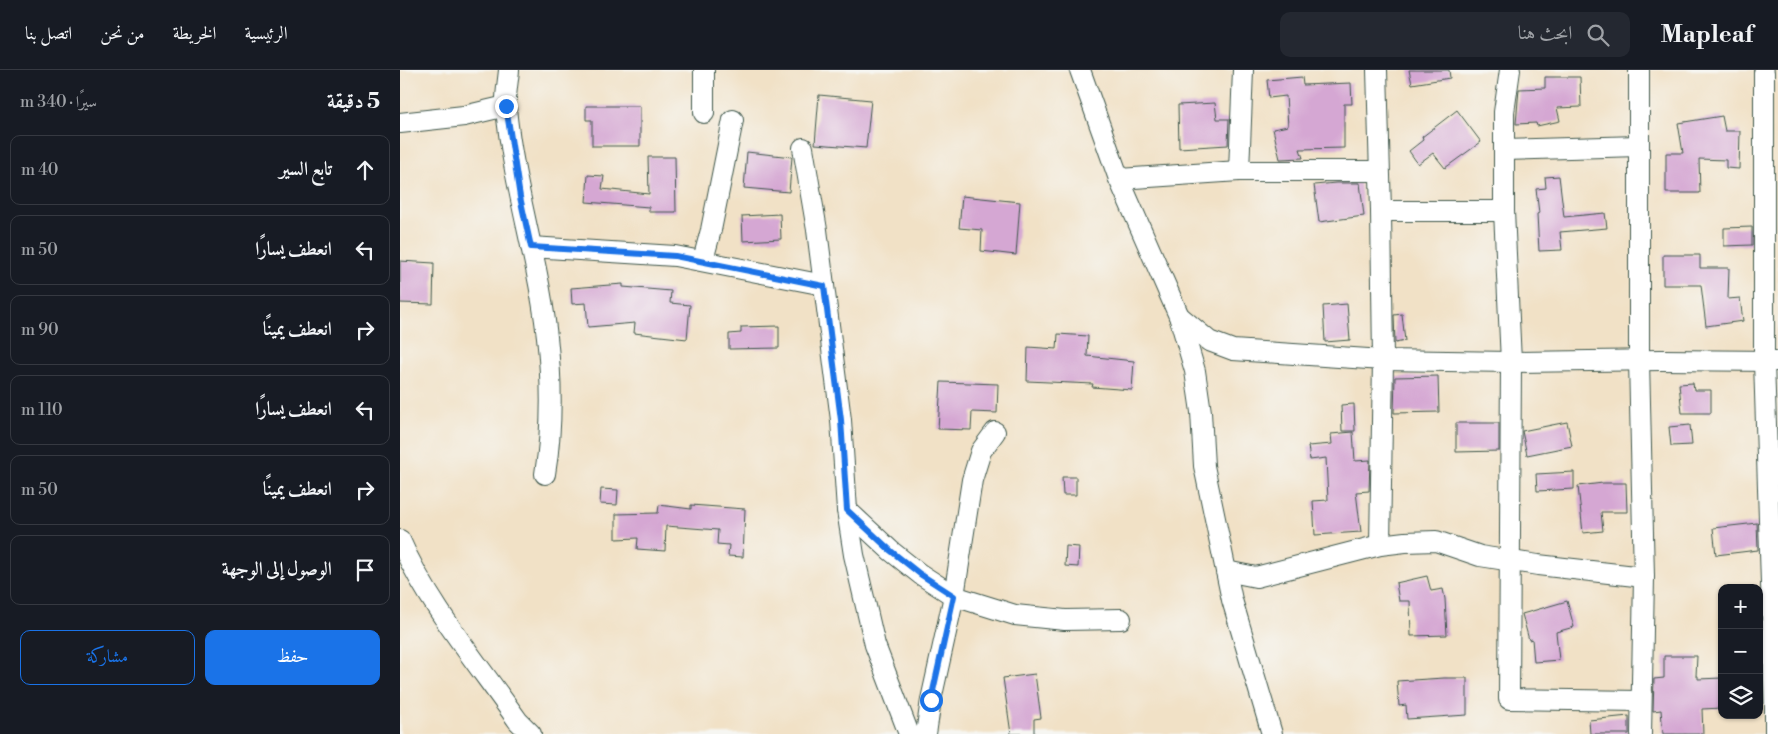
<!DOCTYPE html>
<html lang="ar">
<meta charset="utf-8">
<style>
:root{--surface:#171b24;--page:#242831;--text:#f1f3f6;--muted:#9ea1a6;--line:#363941;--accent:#1a73e8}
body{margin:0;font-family:"Libre Bodoni",Amiri,serif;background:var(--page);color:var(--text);direction:rtl}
.controls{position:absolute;right:15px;bottom:15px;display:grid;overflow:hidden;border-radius:10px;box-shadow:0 1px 4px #0004}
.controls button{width:45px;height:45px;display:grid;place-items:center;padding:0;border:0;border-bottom:1px solid var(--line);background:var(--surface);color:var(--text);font:25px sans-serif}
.stop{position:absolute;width:15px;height:15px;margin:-11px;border:4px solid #1a73e8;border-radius:50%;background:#fff}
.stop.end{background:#1a73e8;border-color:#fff;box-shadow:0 1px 5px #0008}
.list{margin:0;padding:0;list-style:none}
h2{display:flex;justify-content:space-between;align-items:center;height:65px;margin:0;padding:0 20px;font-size:21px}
h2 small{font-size:16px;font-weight:400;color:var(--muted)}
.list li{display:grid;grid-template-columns:32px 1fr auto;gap:15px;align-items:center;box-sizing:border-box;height:70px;margin:0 10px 10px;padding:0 10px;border:1px solid var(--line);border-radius:10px}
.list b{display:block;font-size:19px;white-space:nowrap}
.list em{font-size:16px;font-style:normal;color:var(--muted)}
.actions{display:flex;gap:10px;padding:15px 20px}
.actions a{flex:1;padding:11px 0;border:1px solid var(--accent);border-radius:10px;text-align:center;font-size:18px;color:var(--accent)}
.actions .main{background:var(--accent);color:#fff}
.icon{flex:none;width:28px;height:28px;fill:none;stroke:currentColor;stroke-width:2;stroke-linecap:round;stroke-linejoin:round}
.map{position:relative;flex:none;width:1378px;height:664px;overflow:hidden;direction:ltr}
header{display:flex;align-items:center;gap:30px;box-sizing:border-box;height:70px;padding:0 25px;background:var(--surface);border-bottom:1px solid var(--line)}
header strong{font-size:24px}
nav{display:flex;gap:28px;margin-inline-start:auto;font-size:18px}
.search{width:350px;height:45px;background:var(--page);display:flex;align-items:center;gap:12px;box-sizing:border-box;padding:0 18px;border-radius:10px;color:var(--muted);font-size:19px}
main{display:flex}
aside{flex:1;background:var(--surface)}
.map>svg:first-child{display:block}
.building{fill:#d5a7d3}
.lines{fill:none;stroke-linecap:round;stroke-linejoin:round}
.minor-casing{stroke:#3e564a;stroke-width:22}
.minor{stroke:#fff;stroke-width:20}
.route{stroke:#1a73e8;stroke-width:6}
</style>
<header>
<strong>Mapleaf</strong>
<div class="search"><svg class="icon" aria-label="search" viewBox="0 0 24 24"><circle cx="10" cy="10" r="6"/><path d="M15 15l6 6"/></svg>ابحث هنا</div>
<nav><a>الرئيسية</a><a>الخريطة</a><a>من نحن</a><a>اتصل بنا</a></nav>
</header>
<main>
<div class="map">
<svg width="1378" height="664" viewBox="0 0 1378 664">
<rect width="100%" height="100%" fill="#f6f6f2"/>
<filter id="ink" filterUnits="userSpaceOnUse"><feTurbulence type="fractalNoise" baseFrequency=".02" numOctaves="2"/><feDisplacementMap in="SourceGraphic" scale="10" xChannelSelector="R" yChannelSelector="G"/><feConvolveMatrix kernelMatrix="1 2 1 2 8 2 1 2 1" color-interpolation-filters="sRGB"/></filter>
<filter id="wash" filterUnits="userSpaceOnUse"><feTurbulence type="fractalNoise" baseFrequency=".0096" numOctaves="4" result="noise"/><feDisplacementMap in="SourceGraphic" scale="20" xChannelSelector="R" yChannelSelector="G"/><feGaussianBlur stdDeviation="1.12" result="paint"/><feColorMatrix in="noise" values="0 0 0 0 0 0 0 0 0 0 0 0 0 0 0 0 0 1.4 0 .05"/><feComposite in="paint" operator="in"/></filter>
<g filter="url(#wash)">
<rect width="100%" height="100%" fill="#f1e1c6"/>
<g id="blocks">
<g class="building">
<polygon points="1009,0 1049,0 1050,8 1012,14"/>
<polygon points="902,7 903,15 951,13 952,34 944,34 944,78 900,79 903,88 880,89 873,59 888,56 886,26 869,28 867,10"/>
<polygon points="1145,7 1180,7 1181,37 1157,38 1160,51 1137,56 1136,53 1116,54 1119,19 1145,18"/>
<polygon points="419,25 471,30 466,78 415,74"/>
<polygon points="815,33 817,49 829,49 828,75 779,78 778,35"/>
<polygon points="186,36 240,36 240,76 192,76 192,50 186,50"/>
<polygon points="1057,40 1081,72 1045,98 1033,83 1018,94 1009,81 1023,70 1022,67"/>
<polygon points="1322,46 1325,61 1340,61 1339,99 1326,98 1326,90 1299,89 1300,123 1266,123 1266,83 1283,83 1278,53"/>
<polygon points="347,82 392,87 389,122 344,118"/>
<polygon points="248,87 275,87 276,142 249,142 249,137 186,132 188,105 204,106 202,119 249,124"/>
<polygon points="1159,106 1164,147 1205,143 1207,158 1160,162 1162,180 1139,181 1137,144 1139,143 1136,119 1146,118 1145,107"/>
<polygon points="936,113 960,113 964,146 919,152 914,115"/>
<polygon points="562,126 620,132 616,185 581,181 582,160 559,158"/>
<polygon points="380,144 381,169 343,171 342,146"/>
<polygon points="1352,157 1352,175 1324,176 1324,158"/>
<polygon points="1263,185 1300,185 1300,198 1329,198 1328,229 1340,228 1343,251 1306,256 1301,215 1263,215"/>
<polygon points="0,191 34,193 33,234 0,233"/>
<polygon points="223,214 223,217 271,221 270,233 290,235 287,269 234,263 235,253 188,257 186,233 172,234 171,218"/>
<polygon points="947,234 950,270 925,272 923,236"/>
<polygon points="1002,244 1005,271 995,273 994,245"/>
<polygon points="379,256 379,278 329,279 329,264 341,263 341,257"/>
<polygon points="658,264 688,266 687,286 734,291 732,320 692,317 693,314 627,311 628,277 657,279"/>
<polygon points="1038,306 1039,342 994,343 995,307"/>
<polygon points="541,312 598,314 597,343 572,342 571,360 538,359"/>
<polygon points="1293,313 1294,320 1311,320 1311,343 1282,343 1279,314"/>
<polygon points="954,334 955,361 942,361 941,335"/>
<polygon points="1167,352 1172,376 1127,385 1122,361"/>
<polygon points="1056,353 1099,353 1099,381 1056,382"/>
<polygon points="1290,355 1292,375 1271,376 1269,357"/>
<polygon points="953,362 955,391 970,390 969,421 956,422 961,462 915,465 913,431 928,430 926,388 910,390 908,376 932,374 931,364"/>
<polygon points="1174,402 1174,419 1137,421 1136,404"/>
<polygon points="662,407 676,407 676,425 663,425"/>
<polygon points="1203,413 1226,413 1227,442 1201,442 1203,461 1183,463 1178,416"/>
<polygon points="201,419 218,420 217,435 200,434"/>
<polygon points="259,435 291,439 291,435 345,439 343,487 328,486 329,475 317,474 318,460 266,456 265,481 237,479 238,468 216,469 216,444 258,443"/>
<polygon points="1357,453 1358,480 1316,485 1313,458"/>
<polygon points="666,476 679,477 678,497 665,496"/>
<polygon points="1027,506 1031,521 1043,519 1045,529 1047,565 1011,566 1010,531 999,531 996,513"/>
<polygon points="1167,531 1174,557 1156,562 1159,590 1134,592 1132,569 1129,570 1122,544"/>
<polygon points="1264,586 1297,586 1296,606 1298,606 1298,609 1322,608 1322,638 1302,639 1303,664 1263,664 1261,640 1253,641 1254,609 1264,608"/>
<polygon points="635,604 641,648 634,649 634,664 611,664 603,608"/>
<polygon points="1044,608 1067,608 1067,645 1007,649 1006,635 999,636 997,611"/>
<polygon points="1229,646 1229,664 1190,664 1189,650"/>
</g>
</g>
</g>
<g filter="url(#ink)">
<use href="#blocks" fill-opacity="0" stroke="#3e564a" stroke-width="1"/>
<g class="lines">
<g class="minor-casing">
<g id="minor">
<path d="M109,0C108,12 105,26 106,38C111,92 125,146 136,199C150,266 156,337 145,404"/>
<polyline points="304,0 304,43"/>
<polyline points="680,0 719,109 779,246 795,301 801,342 804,396 832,530 872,664"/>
<polyline points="977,0 981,141 983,290 980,475"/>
<polyline points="1110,0 1104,42 1104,141 1111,292 1109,629 1241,631"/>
<polyline points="1239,0 1239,290 1244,507 1241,664"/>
<polyline points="1364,2 1364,291 1375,641 1375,664"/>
<polyline points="0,53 64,46 106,36"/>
<polyline points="403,78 417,160 441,350 447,440 454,485 475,575 509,664"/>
<polyline points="1104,80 1239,76"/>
<polyline points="839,101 843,0"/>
<polyline points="719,109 839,101 979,101"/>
<polyline points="981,141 1104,141"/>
<polyline points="131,177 275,186 424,215"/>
<polyline points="303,190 311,160 333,50"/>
<polyline points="779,246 809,271 833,280 983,290 1111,292 1261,290 1376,291"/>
<polyline points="447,440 491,481 520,504 554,526 615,545 665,550 721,549"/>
<path d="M0,470C27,533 79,595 118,651L131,664"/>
<polyline points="826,501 856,507 980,475 1005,472 1036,471 1080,486 1138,495 1244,507"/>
<polyline points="526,664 531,630 554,526 572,410 581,381 595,362"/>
</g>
</g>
<use href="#minor" class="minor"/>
</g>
</g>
<g class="lines" filter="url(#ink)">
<polyline class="route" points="106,36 120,127 131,177 275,186 424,216 441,350 447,440 491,481 520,504 554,526 531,630"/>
</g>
</svg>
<div class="controls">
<button>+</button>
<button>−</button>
<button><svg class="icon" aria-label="layers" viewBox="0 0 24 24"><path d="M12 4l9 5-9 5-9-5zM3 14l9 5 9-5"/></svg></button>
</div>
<div class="stop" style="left:531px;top:630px"></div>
<div class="stop end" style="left:106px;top:36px"></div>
</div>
<aside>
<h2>5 دقيقة<small>سيرًا · 340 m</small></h2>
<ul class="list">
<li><svg class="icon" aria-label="ahead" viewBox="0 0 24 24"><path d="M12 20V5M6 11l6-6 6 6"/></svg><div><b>تابع السير</b></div><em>40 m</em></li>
<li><svg class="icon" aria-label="left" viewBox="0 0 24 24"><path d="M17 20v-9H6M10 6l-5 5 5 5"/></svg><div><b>انعطف يسارًا</b></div><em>50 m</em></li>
<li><svg class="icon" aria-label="right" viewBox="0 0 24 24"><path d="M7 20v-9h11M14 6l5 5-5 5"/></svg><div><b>انعطف يمينًا</b></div><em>90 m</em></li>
<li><svg class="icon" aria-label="left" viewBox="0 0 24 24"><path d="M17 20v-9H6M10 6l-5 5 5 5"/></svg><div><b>انعطف يسارًا</b></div><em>110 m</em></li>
<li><svg class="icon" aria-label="right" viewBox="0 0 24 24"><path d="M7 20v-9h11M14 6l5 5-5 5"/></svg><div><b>انعطف يمينًا</b></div><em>50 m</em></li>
<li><svg class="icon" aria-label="arrive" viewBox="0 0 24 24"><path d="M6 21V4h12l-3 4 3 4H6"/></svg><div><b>الوصول إلى الوجهة</b></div></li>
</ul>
<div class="actions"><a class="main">حفظ</a><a>مشاركة</a></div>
</aside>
</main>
